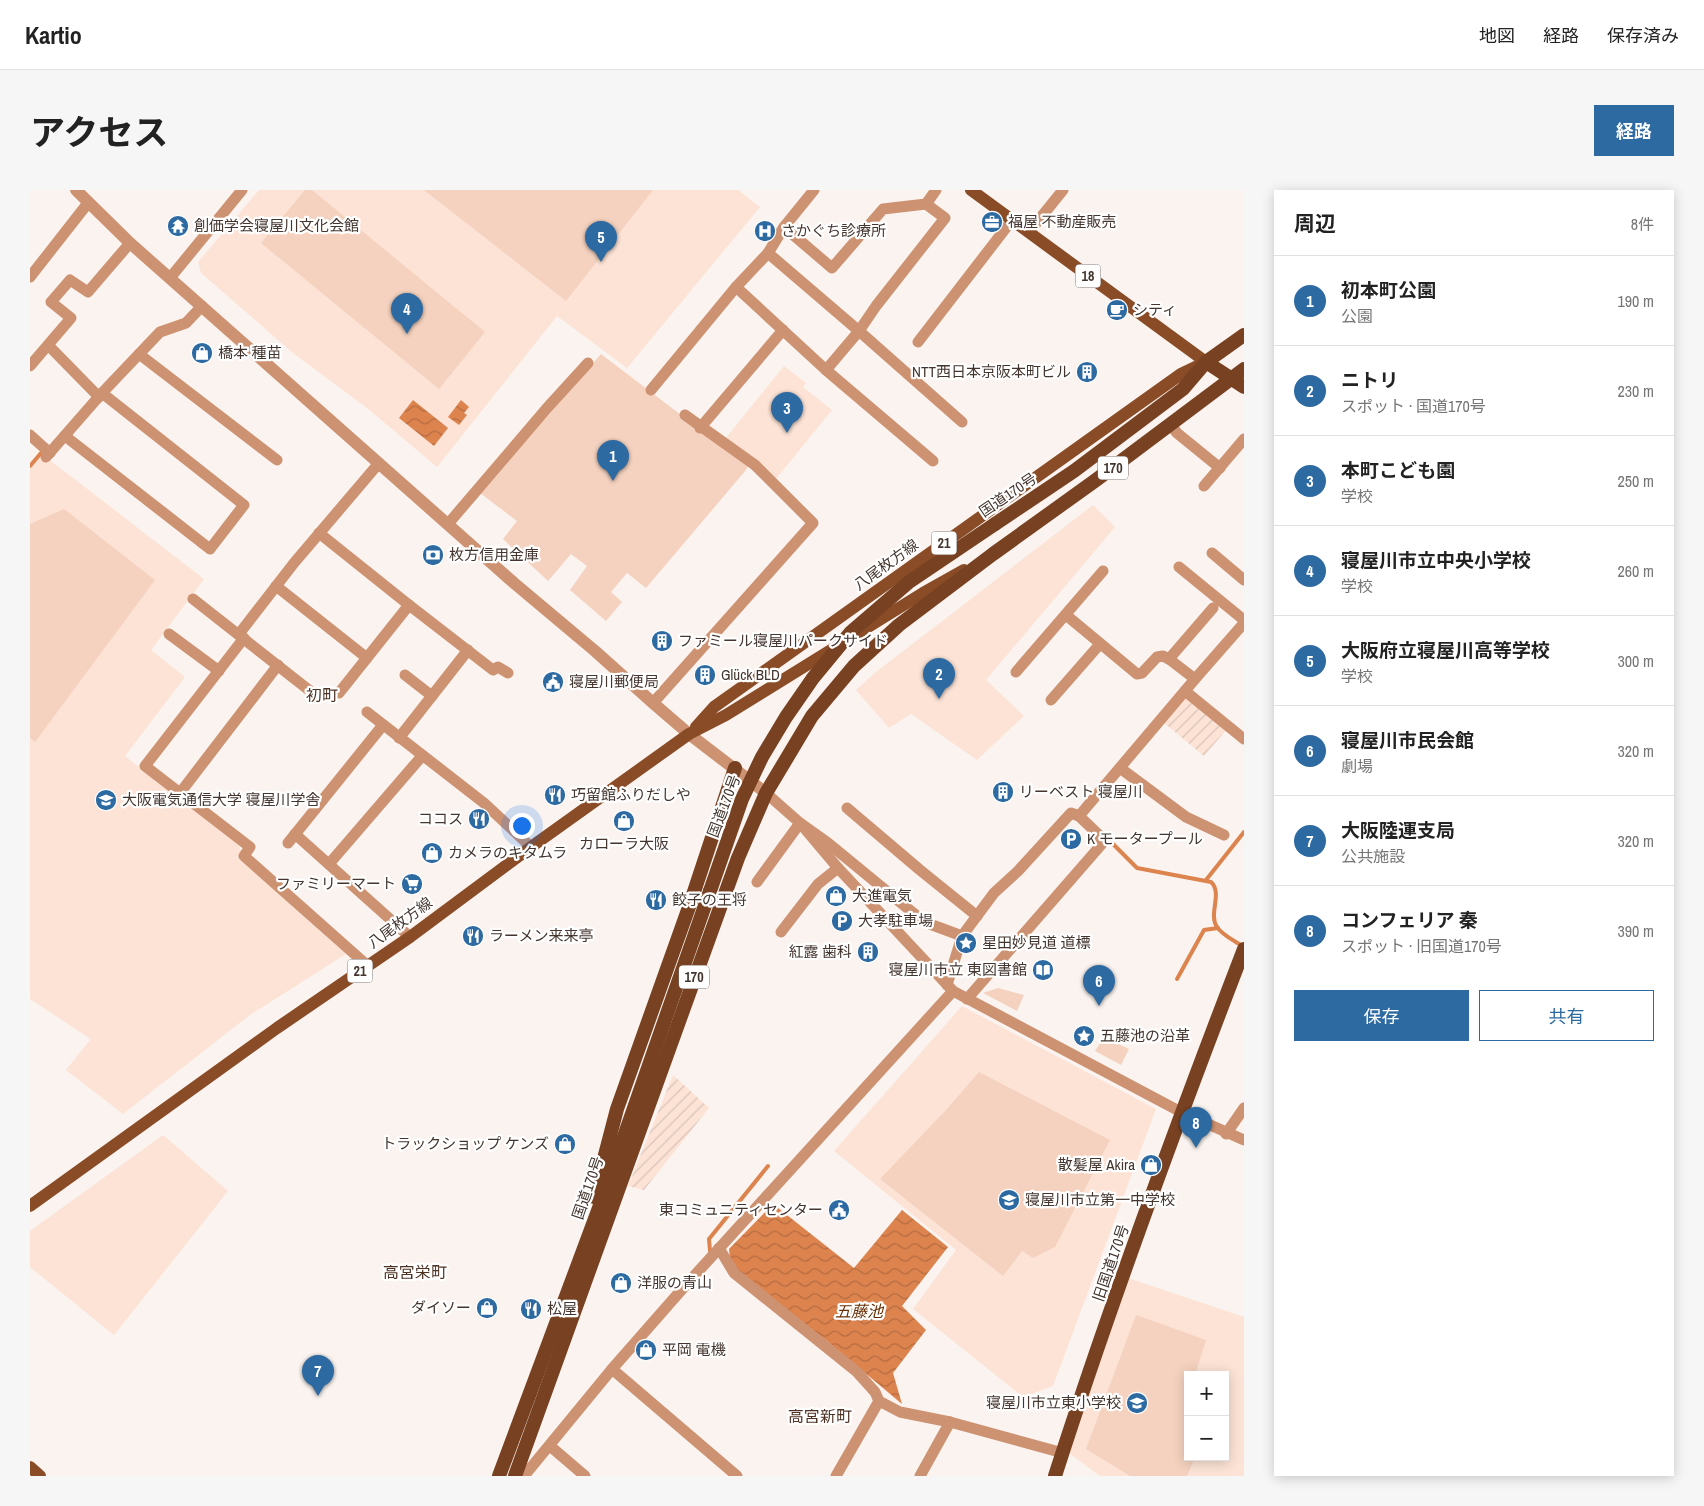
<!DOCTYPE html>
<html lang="ja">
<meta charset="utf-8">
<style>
:root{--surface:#fff;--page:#f6f6f6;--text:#222;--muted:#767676;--line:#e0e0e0;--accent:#2e6aa2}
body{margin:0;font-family:"Archivo Narrow","Noto Sans JP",sans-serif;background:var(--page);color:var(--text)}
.controls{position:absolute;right:15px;bottom:15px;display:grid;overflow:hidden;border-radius:0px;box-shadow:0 2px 12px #0003}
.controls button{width:45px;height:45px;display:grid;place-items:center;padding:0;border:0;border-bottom:1px solid var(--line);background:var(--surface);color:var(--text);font:25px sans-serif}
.you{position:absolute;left:491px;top:635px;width:18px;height:18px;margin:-12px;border:4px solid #fff;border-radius:50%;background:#1a73e8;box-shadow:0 0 0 8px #1a73e833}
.badge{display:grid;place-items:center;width:32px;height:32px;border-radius:50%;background:var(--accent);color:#fff;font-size:16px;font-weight:700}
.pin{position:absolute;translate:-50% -41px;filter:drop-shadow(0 1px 2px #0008)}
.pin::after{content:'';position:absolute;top:26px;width:18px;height:15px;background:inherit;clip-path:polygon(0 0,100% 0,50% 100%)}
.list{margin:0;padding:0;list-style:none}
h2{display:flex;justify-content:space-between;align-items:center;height:65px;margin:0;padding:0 20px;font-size:21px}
h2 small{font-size:16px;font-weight:400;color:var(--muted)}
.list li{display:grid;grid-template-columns:32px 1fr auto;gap:15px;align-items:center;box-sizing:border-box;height:90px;padding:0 20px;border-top:1px solid var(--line)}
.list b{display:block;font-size:19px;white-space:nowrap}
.list p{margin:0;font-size:16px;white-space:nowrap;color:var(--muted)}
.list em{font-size:16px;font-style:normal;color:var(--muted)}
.actions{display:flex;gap:10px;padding:15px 20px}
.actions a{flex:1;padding:11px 0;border:1px solid var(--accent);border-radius:0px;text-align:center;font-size:18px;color:var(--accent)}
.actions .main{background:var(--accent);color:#fff}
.map{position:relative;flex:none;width:1214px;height:1286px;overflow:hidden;border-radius:0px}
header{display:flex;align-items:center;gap:30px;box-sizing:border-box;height:70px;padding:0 25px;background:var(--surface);border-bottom:1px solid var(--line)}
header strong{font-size:24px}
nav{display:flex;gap:28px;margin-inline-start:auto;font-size:18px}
.intro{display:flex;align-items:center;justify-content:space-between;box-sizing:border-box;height:120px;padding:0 30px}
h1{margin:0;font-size:35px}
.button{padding:12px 22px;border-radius:0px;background:var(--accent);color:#fff;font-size:18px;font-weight:700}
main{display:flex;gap:30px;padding:0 30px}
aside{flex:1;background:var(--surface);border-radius:0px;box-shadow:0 2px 12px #0003}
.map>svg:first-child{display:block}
.built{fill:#fce3d6;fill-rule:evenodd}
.industrial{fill:url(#industrial-furrows)}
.green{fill:#f5d2bf}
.water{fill:url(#water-waves)}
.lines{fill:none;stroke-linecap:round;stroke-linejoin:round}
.stream{stroke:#dd834e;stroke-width:4}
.minor{stroke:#cd9271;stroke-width:11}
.tertiary{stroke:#cd9271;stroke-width:12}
.primary{stroke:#894c27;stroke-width:12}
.trunk{stroke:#784222;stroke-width:14}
.trunk-bridge{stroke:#784222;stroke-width:14}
.labels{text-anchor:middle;stroke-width:4.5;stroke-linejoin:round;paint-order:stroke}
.shield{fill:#fff;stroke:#7c726d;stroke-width:1}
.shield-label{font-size:14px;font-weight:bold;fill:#44362f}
.poi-label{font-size:15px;fill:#44362f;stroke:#fff;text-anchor:start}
.street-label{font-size:15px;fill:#44362f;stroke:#fff}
.neighbourhood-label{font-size:16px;fill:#4e3324;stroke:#fff}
.water-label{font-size:16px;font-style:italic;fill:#693006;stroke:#fff}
</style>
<header>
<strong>Kartio</strong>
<nav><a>地図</a><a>経路</a><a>保存済み</a></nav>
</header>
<div class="intro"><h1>アクセス</h1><a class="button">経路</a></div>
<main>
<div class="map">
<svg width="1214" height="1286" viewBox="0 0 1214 1286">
<defs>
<pattern id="industrial-furrows" width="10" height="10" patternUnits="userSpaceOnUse" patternTransform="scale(1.25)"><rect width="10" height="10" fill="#fce3d6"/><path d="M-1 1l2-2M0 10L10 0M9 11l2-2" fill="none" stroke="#d9c3b8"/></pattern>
<pattern id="water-waves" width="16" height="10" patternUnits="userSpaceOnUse" patternTransform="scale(1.25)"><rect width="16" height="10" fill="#dd834e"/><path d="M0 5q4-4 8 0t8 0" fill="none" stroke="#b56c41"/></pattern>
</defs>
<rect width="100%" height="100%" fill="#faf3ef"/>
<g class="built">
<polygon points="229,0 708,0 730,17 597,178 527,126 407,277 337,218 263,163 171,83 168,72"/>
<polygon points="754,176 776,193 773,197 802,220 745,290 695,249"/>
<polygon points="12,264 174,389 121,460 155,487 95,566 209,655 211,661 207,667 316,764 220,825 93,924 36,880 60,850 59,848 0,809 0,278"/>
<polygon points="1063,315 1085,337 956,490 994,526 947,570 881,524 859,538 826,500 846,482"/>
<polygon points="932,816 1126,919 1023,1196 993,1207 883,1119 926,1060 804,961"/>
<polygon points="133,945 198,1001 84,1145 0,1077 0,1041"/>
<path d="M1098,1088L1214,1127V1286H1070L1039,1263ZM1158,1185H1195V1267H1158Z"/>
</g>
<g class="industrial">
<polygon points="1158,506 1196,540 1174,566 1134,533"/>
<polygon points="643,885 679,918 614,1000 598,996"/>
</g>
<g class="green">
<polygon points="275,0 282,0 455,142 409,199 231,53"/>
<polygon points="394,0 623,0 536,111"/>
<polygon points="571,164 718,276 716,280 616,398 597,383 581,402 592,412 576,431 540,400 557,376 541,364 518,391 473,349 487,331 450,303"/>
<polygon points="34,319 125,390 5,552 0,548 0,334"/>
<polygon points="968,798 994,805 987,821 953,803"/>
<polygon points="1074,847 1099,859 1091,875 1065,861"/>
<polygon points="949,882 1080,950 1025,1057 1003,1068 992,1061 973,1086 850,989 917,919"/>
<polygon points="1106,1125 1176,1150 1165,1185 1158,1185 1158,1206 1155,1216 1158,1218 1158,1267 1165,1267 1157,1286 1100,1286 1056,1259"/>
</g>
<g class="water">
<polygon points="383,210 418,238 404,256 369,228"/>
<polygon points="431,210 439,217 434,223 437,225 429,235 418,227"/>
<polygon points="743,1014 824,1078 872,1020 918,1057 872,1116 896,1140 863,1183 872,1214 797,1151 705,1080 700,1070 699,1059"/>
</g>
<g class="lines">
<g class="stream">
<polyline points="0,276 11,263"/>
<path d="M1073,644L1107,678L1181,692C1193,703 1178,724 1187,737C1192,745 1205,751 1212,756"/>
<polyline points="1176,690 1214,642"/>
<polyline points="1147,789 1174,740 1188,738"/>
<polyline points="680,1061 679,1049 738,976"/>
</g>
<g class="minor">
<polyline points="754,37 802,78 853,19 896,14 906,0"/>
<polyline points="999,42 1033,0"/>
<polyline points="738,63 829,141 932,232"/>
<polyline points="0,87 58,13"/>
<polyline points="140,88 212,0"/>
<polyline points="706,97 796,180 829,141 846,116 915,28 896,14"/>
<polyline points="888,152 982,30"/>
<polyline points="19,156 69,207"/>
<polyline points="109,164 247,270"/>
<polyline points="0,176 41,128 21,112 40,90 58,102 100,53"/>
<polyline points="796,180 903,271"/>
<polyline points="621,200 706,97 738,63 754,37 784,0"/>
<polyline points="1140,234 1147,243 1190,278"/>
<polyline points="670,238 753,140"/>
<polyline points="0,245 20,263"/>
<polyline points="35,246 180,359 214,315 72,203"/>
<polyline points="16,267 72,203 130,142 156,133 172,116"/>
<polyline points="1174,296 1214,249"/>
<polyline points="418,334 517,218 558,173"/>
<polyline points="289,343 379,415 463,480 468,477 478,483"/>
<polyline points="1182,363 1214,390"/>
<polyline points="1149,377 1214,430"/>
<polyline points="246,396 337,468"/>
<polyline points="163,409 284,504"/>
<polyline points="1036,425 1107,484 1112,483 1127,467 1133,466 1139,469 1165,489"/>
<polyline points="139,444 189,481"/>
<polyline points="209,444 264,373 349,273"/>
<polyline points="214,448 115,576 220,657 214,666 338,776"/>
<polyline points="1139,469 1183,418"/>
<polyline points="986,482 1073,381"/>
<polyline points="375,485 402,506"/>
<polyline points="1155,501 1214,549"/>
<polyline points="309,503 379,415"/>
<polyline points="1021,510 1070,454"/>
<polyline points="623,513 783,333 725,275 655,225"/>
<polyline points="337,522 454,613 501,657"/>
<polyline points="369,548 438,460"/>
<polyline points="1090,578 1156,627 1194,645"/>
<polyline points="150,603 248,475"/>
<polyline points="736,603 770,633 808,678 923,801 1151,922 1214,950"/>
<polyline points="817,618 890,680 947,726"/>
<polyline points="265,644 380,747"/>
<polyline points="258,653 353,535"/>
<polyline points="299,674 392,566"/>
<polyline points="727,692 770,633 798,653 887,726 897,733 932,746"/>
<polyline points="751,742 788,694 808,678"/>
<polyline points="917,795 932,746 964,703 988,681 1041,623 1049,626"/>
<polyline points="937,809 1071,655 1070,646 1049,626 1165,489 1214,433"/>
<polyline points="1196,944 1214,918"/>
<polyline points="689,1058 704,1083 827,1182 845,1202 849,1211 870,1222 920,1232 890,1286"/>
<polyline points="582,1179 707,1286"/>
<polyline points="920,1232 1033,1263"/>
<polyline points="520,1256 555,1286"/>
<polyline points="494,1286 582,1179 654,1097 923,801"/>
<polyline points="806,1286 849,1211"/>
</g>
<polyline class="tertiary" points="46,0 100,53 484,393 565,461 623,513 659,544 736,603"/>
<g class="primary">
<polyline points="666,537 684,517 1151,184 1176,172 941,0"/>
<polyline points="0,1016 247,838 380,747 501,657 659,544 696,525 893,403 934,380"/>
<polyline points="0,1277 10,1286"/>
</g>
<g class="trunk">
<polyline points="1176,172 1214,197"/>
<polyline points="965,334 1044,281 1153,199 1176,172 1214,145"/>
<polyline points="564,1007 587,919 659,717 705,578"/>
<polyline points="469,1286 569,1018 680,701"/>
<polyline points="485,1286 708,668 736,603 782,526 824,476 869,435 963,364 1066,290 1214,179"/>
<path d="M1025,1286C1082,1108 1147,933 1214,759"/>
</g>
<polyline class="trunk-bridge" points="680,701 712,609 732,567 756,527 783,488 821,442 879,392 965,334"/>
</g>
<defs>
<g id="office-disc" transform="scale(1.125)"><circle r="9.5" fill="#2e6aa2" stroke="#fff"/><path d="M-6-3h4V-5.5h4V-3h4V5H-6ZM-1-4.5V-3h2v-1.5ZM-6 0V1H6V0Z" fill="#fff"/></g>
<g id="temple-disc" transform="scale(1.125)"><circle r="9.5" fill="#2e6aa2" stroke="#fff"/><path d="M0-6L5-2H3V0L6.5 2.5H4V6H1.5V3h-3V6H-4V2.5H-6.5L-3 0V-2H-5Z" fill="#fff"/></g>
<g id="hospital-disc" transform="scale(1.125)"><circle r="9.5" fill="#2e6aa2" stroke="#fff"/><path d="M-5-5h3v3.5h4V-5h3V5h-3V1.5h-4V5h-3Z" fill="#fff"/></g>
<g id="cafe-disc" transform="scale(1.125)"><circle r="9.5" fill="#2e6aa2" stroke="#fff"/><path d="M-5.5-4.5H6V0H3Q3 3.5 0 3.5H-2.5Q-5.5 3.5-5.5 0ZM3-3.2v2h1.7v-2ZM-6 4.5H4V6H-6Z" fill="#fff"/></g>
<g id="shop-disc" transform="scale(1.125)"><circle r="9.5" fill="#2e6aa2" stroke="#fff"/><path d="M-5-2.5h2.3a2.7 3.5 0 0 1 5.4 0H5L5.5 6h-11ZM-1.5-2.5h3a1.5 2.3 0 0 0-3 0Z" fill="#fff"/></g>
<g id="building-disc" transform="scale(1.125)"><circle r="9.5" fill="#2e6aa2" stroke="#fff"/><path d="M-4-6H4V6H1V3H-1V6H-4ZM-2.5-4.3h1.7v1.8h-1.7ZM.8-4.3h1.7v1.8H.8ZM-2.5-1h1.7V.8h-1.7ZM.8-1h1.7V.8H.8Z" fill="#fff"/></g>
<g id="bank-disc" transform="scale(1.125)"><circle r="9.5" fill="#2e6aa2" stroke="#fff"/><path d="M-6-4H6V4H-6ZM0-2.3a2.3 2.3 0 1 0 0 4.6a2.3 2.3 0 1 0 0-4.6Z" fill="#fff"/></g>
<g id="civic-disc" transform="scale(1.125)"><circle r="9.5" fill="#2e6aa2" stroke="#fff"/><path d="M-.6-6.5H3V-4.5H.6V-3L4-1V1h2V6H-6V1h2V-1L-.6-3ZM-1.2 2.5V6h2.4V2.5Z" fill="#fff"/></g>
<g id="restaurant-disc" transform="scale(1.125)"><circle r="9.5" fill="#2e6aa2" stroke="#fff"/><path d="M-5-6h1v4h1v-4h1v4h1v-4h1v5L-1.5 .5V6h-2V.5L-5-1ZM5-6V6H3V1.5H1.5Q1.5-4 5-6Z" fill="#fff"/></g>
<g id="university-disc" transform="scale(1.125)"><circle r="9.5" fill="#2e6aa2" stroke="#fff"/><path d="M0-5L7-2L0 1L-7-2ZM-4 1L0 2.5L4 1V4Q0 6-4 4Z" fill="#fff"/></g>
<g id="parking-disc" transform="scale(1.125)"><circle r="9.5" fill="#2e6aa2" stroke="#fff"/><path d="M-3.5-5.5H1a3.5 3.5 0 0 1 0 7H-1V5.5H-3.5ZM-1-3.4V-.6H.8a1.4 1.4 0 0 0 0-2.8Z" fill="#fff"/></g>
<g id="supermarket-disc" transform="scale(1.125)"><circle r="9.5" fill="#2e6aa2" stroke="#fff"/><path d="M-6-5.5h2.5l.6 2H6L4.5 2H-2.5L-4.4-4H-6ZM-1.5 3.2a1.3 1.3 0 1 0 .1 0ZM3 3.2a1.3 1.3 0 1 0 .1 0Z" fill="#fff"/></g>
<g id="sight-disc" transform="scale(1.125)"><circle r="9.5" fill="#2e6aa2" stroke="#fff"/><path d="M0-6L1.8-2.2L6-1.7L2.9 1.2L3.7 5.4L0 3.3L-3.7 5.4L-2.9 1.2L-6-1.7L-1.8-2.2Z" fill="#fff"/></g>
<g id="library-disc" transform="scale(1.125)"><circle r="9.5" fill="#2e6aa2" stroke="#fff"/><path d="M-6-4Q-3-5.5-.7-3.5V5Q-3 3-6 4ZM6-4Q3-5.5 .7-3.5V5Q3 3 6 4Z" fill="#fff"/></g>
<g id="school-disc" transform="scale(1.125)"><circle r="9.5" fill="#2e6aa2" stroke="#fff"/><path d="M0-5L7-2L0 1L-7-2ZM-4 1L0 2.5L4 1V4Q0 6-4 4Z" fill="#fff"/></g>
</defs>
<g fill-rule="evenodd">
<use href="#office-disc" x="962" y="32"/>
<use href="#temple-disc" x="148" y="36"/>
<use href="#hospital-disc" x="735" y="41"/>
<use href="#cafe-disc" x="1087" y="120"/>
<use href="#shop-disc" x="172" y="163"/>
<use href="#building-disc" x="1057" y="182"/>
<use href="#bank-disc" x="403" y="365"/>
<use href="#building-disc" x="632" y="451"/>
<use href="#building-disc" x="675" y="485"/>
<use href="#civic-disc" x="523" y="492"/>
<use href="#building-disc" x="973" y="602"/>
<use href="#restaurant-disc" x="525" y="605"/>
<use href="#university-disc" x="76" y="610"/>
<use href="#restaurant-disc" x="449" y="629"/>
<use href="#shop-disc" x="594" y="631"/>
<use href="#parking-disc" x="1041" y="649"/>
<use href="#shop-disc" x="402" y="663"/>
<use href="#supermarket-disc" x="382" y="694"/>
<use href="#shop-disc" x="806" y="706"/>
<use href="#restaurant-disc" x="626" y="710"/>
<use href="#parking-disc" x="812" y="731"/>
<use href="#restaurant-disc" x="443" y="746"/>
<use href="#sight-disc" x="936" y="753"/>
<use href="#building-disc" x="838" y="762"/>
<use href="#library-disc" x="1013" y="780"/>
<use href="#sight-disc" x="1054" y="846"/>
<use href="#shop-disc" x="535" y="954"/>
<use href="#shop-disc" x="1121" y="975"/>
<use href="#school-disc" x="979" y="1010"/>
<use href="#civic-disc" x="809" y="1020"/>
<use href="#shop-disc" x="591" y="1093"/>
<use href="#shop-disc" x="457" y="1118"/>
<use href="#restaurant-disc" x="501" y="1119"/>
<use href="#shop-disc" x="616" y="1160"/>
<use href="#school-disc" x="1107" y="1213"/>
</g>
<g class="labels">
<g class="shield">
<rect x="1045.5" y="74.5" width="25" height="23" rx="4"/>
<rect x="1068" y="266.5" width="30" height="23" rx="4"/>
<rect x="901.5" y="341.5" width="25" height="23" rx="4"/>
<rect x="317.5" y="769.5" width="25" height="23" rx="4"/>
<rect x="649" y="775.5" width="30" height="23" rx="4"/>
</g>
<g class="shield-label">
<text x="1058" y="91">18</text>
<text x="1083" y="283">170</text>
<text x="914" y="358">21</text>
<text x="330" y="786">21</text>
<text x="664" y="792">170</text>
</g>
<g class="poi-label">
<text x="978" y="37">福屋 不動産販売</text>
<text x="164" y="41">創価学会寝屋川文化会館</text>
<text x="751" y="46">さかぐち診療所</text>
<text x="1103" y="125">シティ</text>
<text x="188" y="168">橋本 種苗</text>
<text x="1041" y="187" text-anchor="end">NTT西日本京阪本町ビル</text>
<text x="419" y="370">枚方信用金庫</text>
<text x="648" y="456">ファミール寝屋川パークサイド</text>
<text x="691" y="490">Glück BLD</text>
<text x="539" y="497">寝屋川郵便局</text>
<text x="989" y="607">リーベスト 寝屋川</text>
<text x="541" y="610">巧留館ふりだしや</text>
<text x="92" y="615">大阪電気通信大学 寝屋川学舎</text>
<text x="433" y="634" text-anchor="end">ココス</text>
<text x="1057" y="654">K モータープール</text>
<text x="594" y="659" text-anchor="middle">カローラ大阪</text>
<text x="418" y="668">カメラのキタムラ</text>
<text x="366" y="699" text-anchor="end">ファミリーマート</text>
<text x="822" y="711">大進電気</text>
<text x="642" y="715">餃子の王将</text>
<text x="828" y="736">大孝駐車場</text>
<text x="459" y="751">ラーメン来来亭</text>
<text x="952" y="758">星田妙見道 道標</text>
<text x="822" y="767" text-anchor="end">紅露 歯科</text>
<text x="997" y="785" text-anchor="end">寝屋川市立 東図書館</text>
<text x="1070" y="851">五藤池の沿革</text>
<text x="519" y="959" text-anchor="end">トラックショップ ケンズ</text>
<text x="1105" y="980" text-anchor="end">散髪屋 Akira</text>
<text x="995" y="1015">寝屋川市立第一中学校</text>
<text x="793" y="1025" text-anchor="end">東コミュニティセンター</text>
<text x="607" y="1098">洋服の青山</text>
<text x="441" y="1123" text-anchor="end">ダイソー</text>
<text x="517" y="1124">松屋</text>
<text x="632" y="1165">平岡 電機</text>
<text x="1091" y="1218" text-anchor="end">寝屋川市立東小学校</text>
</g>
<g class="street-label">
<text transform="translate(978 305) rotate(-34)" y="5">国道170号</text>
<text transform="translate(856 375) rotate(-36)" y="5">八尾枚方線</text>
<text transform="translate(694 616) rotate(-69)" y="5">国道170号</text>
<text transform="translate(370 733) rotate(-36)" y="5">八尾枚方線</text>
<text transform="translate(558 998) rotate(-71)" y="5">国道170号</text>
<text transform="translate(1081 1073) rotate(-71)" y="5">旧国道170号</text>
</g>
<g class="neighbourhood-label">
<text x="292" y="511">初町</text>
<text x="385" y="1088">高宮栄町</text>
<text x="790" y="1232">高宮新町</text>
</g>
<g class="water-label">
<text x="829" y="1127">五藤池</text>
</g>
</g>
</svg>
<div class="controls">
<button>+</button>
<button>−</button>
</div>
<div class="you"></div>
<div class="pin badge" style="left:583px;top:291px">1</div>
<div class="pin badge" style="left:909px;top:509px">2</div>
<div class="pin badge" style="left:757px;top:243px">3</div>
<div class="pin badge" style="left:377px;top:144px">4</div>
<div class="pin badge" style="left:571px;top:72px">5</div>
<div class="pin badge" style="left:1069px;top:816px">6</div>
<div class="pin badge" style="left:288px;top:1206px">7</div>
<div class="pin badge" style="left:1166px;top:958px">8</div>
</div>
<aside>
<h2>周辺<small>8件</small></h2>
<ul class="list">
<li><span class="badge">1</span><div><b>初本町公園</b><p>公園</p></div><em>190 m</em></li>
<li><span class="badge">2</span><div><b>ニトリ</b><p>スポット · 国道170号</p></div><em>230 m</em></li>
<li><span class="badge">3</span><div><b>本町こども園</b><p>学校</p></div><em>250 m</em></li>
<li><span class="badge">4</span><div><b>寝屋川市立中央小学校</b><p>学校</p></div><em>260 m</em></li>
<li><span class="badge">5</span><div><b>大阪府立寝屋川高等学校</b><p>学校</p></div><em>300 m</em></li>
<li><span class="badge">6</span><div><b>寝屋川市民会館</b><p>劇場</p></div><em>320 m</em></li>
<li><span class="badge">7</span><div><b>大阪陸運支局</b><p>公共施設</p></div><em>320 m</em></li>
<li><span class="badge">8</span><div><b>コンフェリア 秦</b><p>スポット · 旧国道170号</p></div><em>390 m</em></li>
</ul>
<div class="actions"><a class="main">保存</a><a>共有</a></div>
</aside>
</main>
